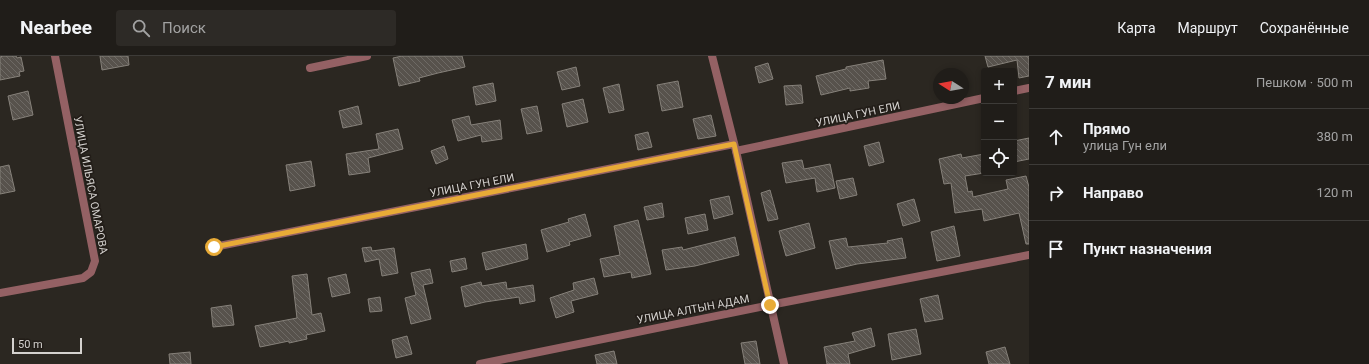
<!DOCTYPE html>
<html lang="ru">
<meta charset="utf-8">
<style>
:root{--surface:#201d19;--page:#2d2a26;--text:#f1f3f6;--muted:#a2a2a2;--line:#3d3b38}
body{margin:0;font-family:Roboto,sans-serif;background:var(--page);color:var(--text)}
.controls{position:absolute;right:12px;top:12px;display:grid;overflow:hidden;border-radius:4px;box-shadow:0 2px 6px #0003}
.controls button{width:36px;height:36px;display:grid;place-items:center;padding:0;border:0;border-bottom:1px solid var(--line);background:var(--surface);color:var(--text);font:20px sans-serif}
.compass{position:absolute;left:933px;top:12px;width:36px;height:36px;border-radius:50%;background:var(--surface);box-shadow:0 2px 6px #0003;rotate:281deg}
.scale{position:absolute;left:12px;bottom:10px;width:70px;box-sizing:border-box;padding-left:4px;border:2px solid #d4d1ce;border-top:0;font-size:11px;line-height:14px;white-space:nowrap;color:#d4d1ce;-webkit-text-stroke:3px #221d18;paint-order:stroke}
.stop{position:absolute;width:12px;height:12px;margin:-9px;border:3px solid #e8ab37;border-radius:50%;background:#fff}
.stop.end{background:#e8ab37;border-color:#fff;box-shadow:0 1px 4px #0008}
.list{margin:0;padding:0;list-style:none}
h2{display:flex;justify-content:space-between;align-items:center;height:52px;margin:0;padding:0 16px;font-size:17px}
h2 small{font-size:13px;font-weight:400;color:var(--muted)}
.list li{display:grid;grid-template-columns:26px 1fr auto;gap:12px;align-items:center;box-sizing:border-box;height:56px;padding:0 16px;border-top:1px solid var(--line)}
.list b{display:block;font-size:15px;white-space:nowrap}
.list p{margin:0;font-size:13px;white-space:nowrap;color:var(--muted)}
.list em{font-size:13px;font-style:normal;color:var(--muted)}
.icon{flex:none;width:22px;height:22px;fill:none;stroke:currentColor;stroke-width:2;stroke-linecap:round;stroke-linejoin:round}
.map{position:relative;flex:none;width:1029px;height:308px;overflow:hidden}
header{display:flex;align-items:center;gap:24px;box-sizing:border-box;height:56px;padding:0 20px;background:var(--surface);border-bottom:1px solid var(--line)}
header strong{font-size:19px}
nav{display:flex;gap:22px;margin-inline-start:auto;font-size:14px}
.search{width:280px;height:36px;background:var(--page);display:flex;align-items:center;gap:10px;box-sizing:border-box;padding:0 14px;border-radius:4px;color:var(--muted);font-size:15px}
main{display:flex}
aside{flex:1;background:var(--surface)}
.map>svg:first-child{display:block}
.building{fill:url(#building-back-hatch);stroke:#86817a}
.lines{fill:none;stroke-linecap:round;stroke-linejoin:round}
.street{stroke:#946164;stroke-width:8}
.route{stroke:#e8ab37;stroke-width:5}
.labels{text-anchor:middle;stroke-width:3.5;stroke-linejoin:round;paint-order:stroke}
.street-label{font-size:11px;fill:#d4d1ce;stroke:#221d18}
</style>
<header>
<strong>Nearbee</strong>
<div class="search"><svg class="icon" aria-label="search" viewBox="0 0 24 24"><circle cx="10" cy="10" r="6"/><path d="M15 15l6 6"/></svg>Поиск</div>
<nav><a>Карта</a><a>Маршрут</a><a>Сохранённые</a></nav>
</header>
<main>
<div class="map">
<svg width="1029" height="308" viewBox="0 0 1029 308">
<defs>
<pattern id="building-back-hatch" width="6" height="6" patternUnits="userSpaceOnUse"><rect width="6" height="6" fill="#57524c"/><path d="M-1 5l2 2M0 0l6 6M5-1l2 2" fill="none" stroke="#6e6a65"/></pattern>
</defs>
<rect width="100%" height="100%" fill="#2b2721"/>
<g class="building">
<polygon points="3,0 16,0 17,2 21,1 24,15 19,16 20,20 0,24 0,1"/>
<polygon points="100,0 128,0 129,9 102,14"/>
<polygon points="402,0 462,0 465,11 438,17 419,22 420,25 399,30 393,2"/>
<polygon points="985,0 1029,0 1029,20 1019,22 1017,4 988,11"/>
<polygon points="883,4 886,23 868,25 869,32 850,35 850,32 821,39 816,20 846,13 846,11"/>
<polygon points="768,7 773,23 759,27 755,11"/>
<polygon points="576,11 580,30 562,34 557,16"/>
<polygon points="678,25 683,51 662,55 657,29"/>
<polygon points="493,27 496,45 476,49 473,31"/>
<polygon points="619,28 624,54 609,57 603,32"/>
<polygon points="801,29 803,47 786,49 784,30"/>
<polygon points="28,35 33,59 13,64 8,40"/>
<polygon points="583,43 588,66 567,71 562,48"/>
<polygon points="358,50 362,68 343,72 339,55"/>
<polygon points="537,50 542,75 527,78 521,53"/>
<polygon points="711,59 716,80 698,83 693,63"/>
<polygon points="469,60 471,69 500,64 502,83 482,86 481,79 458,85 452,64"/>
<polygon points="398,73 403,93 368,102 370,116 349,119 346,98 379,93 376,78"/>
<polygon points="648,76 652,91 638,94 635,79"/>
<polygon points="1029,82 1029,103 1014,106 1014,85"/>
<polygon points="879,86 884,106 869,110 864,90"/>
<polygon points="444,90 448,103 436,108 431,95"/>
<polygon points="961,98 962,102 984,98 984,117 965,120 968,136 972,135 973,141 1008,133 1006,124 1026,120 1029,131 1029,188 1026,188 1019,157 984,165 982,153 955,157 951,127 944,128 939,103"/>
<polygon points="802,104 804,113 830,108 835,132 817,136 815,122 786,127 782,107"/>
<polygon points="311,105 315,130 290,135 286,109"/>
<polygon points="9,109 15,135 0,138 0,111"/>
<polygon points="853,122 857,139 840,143 836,125"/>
<polygon points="770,134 778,163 768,165 761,137"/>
<polygon points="729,140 733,158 714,163 710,144"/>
<polygon points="914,143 920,165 903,170 897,148"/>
<polygon points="662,147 664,161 647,164 644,151"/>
<polygon points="585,158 591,180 569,186 570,189 547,196 541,174 569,166 568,163"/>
<polygon points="705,158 708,174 688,178 685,162"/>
<polygon points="638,164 651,218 632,222 631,216 604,221 600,203 620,199 614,170"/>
<polygon points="809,167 815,192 786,200 779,175"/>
<polygon points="954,170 960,200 937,205 931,176"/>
<polygon points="735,181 739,199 695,210 666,214 662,194 682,191 683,194"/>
<polygon points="846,182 848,191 888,187 887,185 902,182 906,202 857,208 836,213 829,185"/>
<polygon points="526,188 528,203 486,214 482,197"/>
<polygon points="371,191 372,195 394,192 398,217 382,220 379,203 365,206 362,192"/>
<polygon points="465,202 467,213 452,216 450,205"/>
<polygon points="430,213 433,227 423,229 431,263 411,268 405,242 416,239 411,217"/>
<polygon points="307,218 312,259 321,257 325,275 306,279 307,283 289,287 289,285 260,291 255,270 297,262 292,220"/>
<polygon points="346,218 350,237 332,241 328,222"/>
<polygon points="594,222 598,238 571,245 574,256 556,262 550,242 574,234 573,227"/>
<polygon points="481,226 482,230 506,226 507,233 533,229 535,245 520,248 519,241 485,246 465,251 461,231"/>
<polygon points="938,239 943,263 925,266 920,243"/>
<polygon points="380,241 382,255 370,256 368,243"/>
<polygon points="231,249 234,269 213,271 211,252"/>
<polygon points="871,272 875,290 848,298 850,308 827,308 824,291 855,285 852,277"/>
<polygon points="916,273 921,298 892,304 888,278"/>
<polygon points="407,280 412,298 396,302 392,284"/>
<polygon points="756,285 760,308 745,308 741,287"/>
<polygon points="1005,291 1010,308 989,308 986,296"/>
<polygon points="614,295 617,308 597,308 595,299"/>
<polygon points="190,296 191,308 170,308 169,298"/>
</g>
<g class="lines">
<g class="street">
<polyline points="712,0 736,95 784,308"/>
<polyline points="310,12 367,0"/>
<polyline points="1014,35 1029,32"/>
<polyline points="736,95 984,42"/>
<polyline points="214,191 734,88"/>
<polyline points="0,237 83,222 91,216 95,205 55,0"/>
<polyline points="480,308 770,249 1029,199"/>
</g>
</g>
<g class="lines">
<polyline class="route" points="214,191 734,88 770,249"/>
</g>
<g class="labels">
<g class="street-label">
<text transform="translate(858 58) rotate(-12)" y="4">УЛИЦА ГУН ЕЛИ</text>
<text transform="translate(91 129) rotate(79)" y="4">УЛИЦА ИЛЬЯСА ОМАРОВА</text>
<text transform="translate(472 129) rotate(-11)" y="4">УЛИЦА ГУН ЕЛИ</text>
<text transform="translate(693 253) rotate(-11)" y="4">УЛИЦА АЛТЫН АДАМ</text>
</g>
</g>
</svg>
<div class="controls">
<button>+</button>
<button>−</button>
<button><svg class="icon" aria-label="locate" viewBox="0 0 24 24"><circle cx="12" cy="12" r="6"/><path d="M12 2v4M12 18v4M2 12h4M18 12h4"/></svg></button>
</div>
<svg class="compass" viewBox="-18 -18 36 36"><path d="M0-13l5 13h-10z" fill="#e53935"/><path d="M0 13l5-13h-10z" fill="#a2a2a2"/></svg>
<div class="scale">50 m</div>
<div class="stop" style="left:214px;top:191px"></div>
<div class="stop end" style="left:770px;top:249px"></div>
</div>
<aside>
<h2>7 мин<small>Пешком · 500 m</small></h2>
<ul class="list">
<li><svg class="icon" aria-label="ahead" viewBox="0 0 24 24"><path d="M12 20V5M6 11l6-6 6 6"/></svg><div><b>Прямо</b><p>улица Гун ели</p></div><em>380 m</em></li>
<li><svg class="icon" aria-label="right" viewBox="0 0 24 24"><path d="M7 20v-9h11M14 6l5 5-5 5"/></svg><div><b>Направо</b></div><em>120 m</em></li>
<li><svg class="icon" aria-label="arrive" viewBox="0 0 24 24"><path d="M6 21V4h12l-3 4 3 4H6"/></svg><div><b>Пункт назначения</b></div></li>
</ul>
</aside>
</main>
